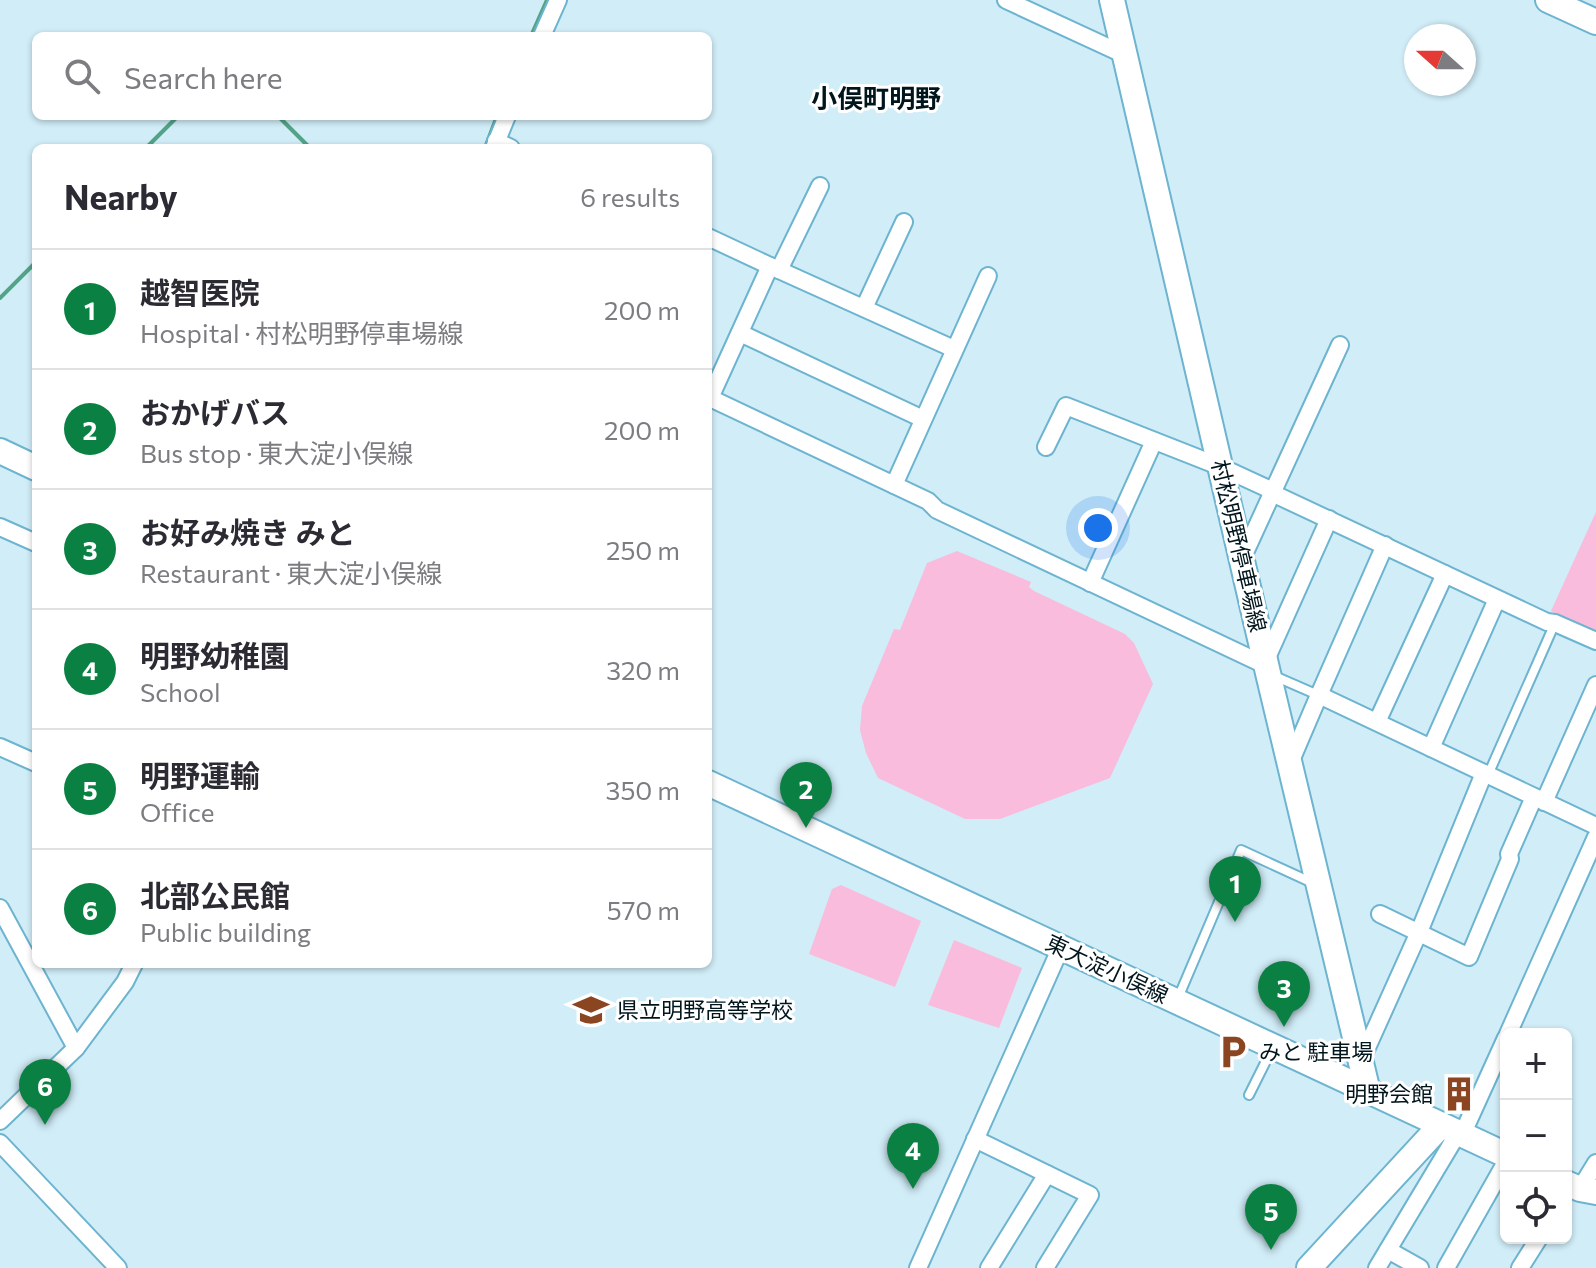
<!DOCTYPE html>
<meta charset="utf-8">
<style>
:root{--surface:#fff;--page:#f7f7f7;--text:#2b2b33;--muted:#7c7c81;--line:#e1e1e2;--accent:#0b8043}
body{margin:0;font-family:Commissioner,"Noto Sans JP",sans-serif;background:var(--page);color:var(--text)}
.controls{position:absolute;right:24px;bottom:24px;display:grid;overflow:hidden;border-radius:12px;box-shadow:0 2px 6px #0004}
.controls button{width:72px;height:72px;display:grid;place-items:center;padding:0;border:0;border-bottom:2px solid var(--line);background:var(--surface);color:var(--text);font:40px sans-serif}
.compass{position:absolute;left:1404px;top:24px;width:72px;height:72px;border-radius:50%;background:var(--surface);box-shadow:0 2px 6px #0004;rotate:291deg}
.you{position:absolute;left:1098px;top:528px;width:28px;height:28px;margin:-20px;border:6px solid #fff;border-radius:50%;background:#1a73e8;box-shadow:0 0 0 12px #1a73e833}
.badge{display:grid;place-items:center;width:52px;height:52px;border-radius:50%;background:var(--accent);color:#fff;font-size:26px;font-weight:700}
.pin{position:absolute;translate:-50% -66px;filter:drop-shadow(0 2px 4px #0008)}
.pin::after{content:'';position:absolute;top:42px;width:28px;height:24px;background:inherit;clip-path:polygon(0 0,100% 0,50% 100%)}
.list{margin:0;padding:0;list-style:none}
h2{display:flex;justify-content:space-between;align-items:center;height:104px;margin:0;padding:0 32px;font-size:34px}
h2 small{font-size:26px;font-weight:400;color:var(--muted)}
.list li{display:grid;grid-template-columns:52px 1fr auto;gap:24px;align-items:center;box-sizing:border-box;height:120px;padding:0 32px;border-top:2px solid var(--line)}
.list b{display:block;font-size:30px;white-space:nowrap}
.list p{margin:0;font-size:26px;white-space:nowrap;color:var(--muted)}
.list em{font-size:26px;font-style:normal;color:var(--muted)}
.icon{flex:none;width:44px;height:44px;fill:none;stroke:currentColor;stroke-width:2;stroke-linecap:round;stroke-linejoin:round}
.map{position:relative;flex:none;width:1596px;height:1268px;overflow:hidden}
.search{position:absolute;background:var(--surface);box-shadow:0 2px 6px #0004;left:32px;top:32px;width:680px;height:88px;display:flex;align-items:center;gap:20px;box-sizing:border-box;padding:0 28px;border-radius:12px;color:var(--muted);font-size:30px}
.panel{position:absolute;background:var(--surface);box-shadow:0 2px 6px #0004;left:32px;top:144px;width:680px;height:824px;border-radius:12px}
.map>svg:first-child{display:block}
.green{fill:#f9bcdd}
.lines{fill:none;stroke-linecap:round;stroke-linejoin:round}
.stream{stroke:#53a487;stroke-width:4}
.lane-casing{stroke:#6cb4d0;stroke-width:12}
.street-casing{stroke:#6cb4d0;stroke-width:20}
.secondary-casing{stroke:#6cb4d0;stroke-width:28}
.lane{stroke:#fff;stroke-width:8}
.street{stroke:#fff;stroke-width:16}
.secondary{stroke:#fff;stroke-width:24}
.labels{text-anchor:middle;stroke-width:6;stroke-linejoin:round;paint-order:stroke}
.street-label{font-size:22px;fill:#01151d;stroke:#fff}
.poi-label{font-size:22px;fill:#01151d;stroke:#fff;text-anchor:start}
.quarter-label{font-size:26px;font-weight:bold;fill:#01151d;stroke:#fff}
</style>
<div class="map">
<svg width="1596" height="1268" viewBox="0 0 1596 1268">
<rect width="100%" height="100%" fill="#d1edf8"/>
<g class="green">
<polygon points="1596,512 1596,634 1551,611"/>
<polygon points="957,551 1031,582 1029,587 1034,591 1125,634 1134,643 1153,684 1110,778 1000,819 965,819 878,778 866,753 860,730 862,706 894,629 900,630 927,563"/>
<polygon points="841,885 921,921 895,987 809,954 832,889"/>
<polygon points="954,940 1022,968 999,1028 928,1005"/>
</g>
<g class="lines">
<g class="stream">
<polyline points="531,36 547,0"/>
<polyline points="278,116 310,148"/>
<polyline points="146,148 178,116"/>
<polyline points="485,148 497,116"/>
<polyline points="0,298 36,262"/>
</g>
<g class="lane-casing">
<g id="lane">
<polyline points="1272,675 1318,695"/>
<polyline points="1488,775 1555,623"/>
<polyline points="1178,998 1241,850 1315,884"/>
<polyline points="1249,1095 1271,1051"/>
</g>
</g>
<g class="street-casing">
<g id="street">
<polyline points="1006,0 1125,55"/>
<polyline points="542,36 558,0"/>
<polyline points="496,141 511,148"/>
<polyline points="494,148 507,116"/>
<polyline points="708,237 770,266 710,398 928,501 937,510 1267,666"/>
<polyline points="770,266 954,349"/>
<polyline points="779,270 820,186"/>
<polyline points="864,308 904,222"/>
<polyline points="740,333 923,419"/>
<polyline points="1046,447 1066,406 1221,467 1273,491"/>
<polyline points="894,485 988,276"/>
<polyline points="1272,493 1547,622 1555,623 1596,641"/>
<polyline points="0,527 36,543"/>
<polyline points="1242,559 1340,345"/>
<polyline points="1090,583 1154,441"/>
<polyline points="1266,660 1329,519"/>
<polyline points="1319,695 1385,545"/>
<polyline points="1377,722 1445,574"/>
<polyline points="0,747 36,763"/>
<polyline points="1431,748 1497,599"/>
<polyline points="1290,763 1319,695 1596,826"/>
<polyline points="1544,802 1596,685"/>
<polyline points="0,908 76,1048"/>
<polyline points="1380,914 1469,957 1510,859 1509,854 1534,797"/>
<polyline points="1508,1034 1596,837"/>
<polyline points="1361,1061 1419,932 1484,773"/>
<polyline points="0,1121 76,1048 125,982 134,964"/>
<polyline points="1462,1135 1506,1038"/>
<polyline points="975,1139 1090,1195 1045,1268"/>
<polyline points="0,1143 118,1268"/>
<polyline points="1580,1189 1596,1163"/>
<polyline points="1388,1250 1420,1268"/>
<polyline points="918,1268 1061,947"/>
<polyline points="989,1268 1047,1174"/>
<polyline points="1377,1268 1458,1133"/>
<polyline points="1446,1268 1506,1162"/>
<polyline points="1520,1268 1539,1238"/>
</g>
</g>
<g class="secondary-casing">
<g id="secondary">
<polyline points="1112,0 1268,673 1368,1092"/>
<polyline points="1548,0 1596,22"/>
<polyline points="0,451 36,468"/>
<polyline points="708,783 1506,1155"/>
<polyline points="1566,1183 1580,1189 1596,1192"/>
<polyline points="1309,1268 1441,1125"/>
</g>
</g>
<use href="#lane" class="lane"/>
<use href="#street" class="street"/>
<use href="#secondary" class="secondary"/>
</g>
<defs>
<g id="school-bare" transform="scale(2.76)"><path d="M0-5L7-2L0 1L-7-2ZM-4 1L0 2.5L4 1V4Q0 6-4 4Z" fill="#8c4521" stroke="#fff" stroke-width="2.5" paint-order="stroke"/></g>
<g id="parking-bare" transform="scale(2.76)"><path d="M-3.5-5.5H1a3.5 3.5 0 0 1 0 7H-1V5.5H-3.5ZM-1-3.4V-.6H.8a1.4 1.4 0 0 0 0-2.8Z" fill="#8c4521" stroke="#fff" stroke-width="2.5" paint-order="stroke"/></g>
<g id="building-bare" transform="scale(2.76)"><path d="M-4-6H4V6H1V3H-1V6H-4ZM-2.5-4.3h1.7v1.8h-1.7ZM.8-4.3h1.7v1.8H.8ZM-2.5-1h1.7V.8h-1.7ZM.8-1h1.7V.8H.8Z" fill="#8c4521" stroke="#fff" stroke-width="2.5" paint-order="stroke"/></g>
</defs>
<g fill-rule="evenodd">
<use href="#school-bare" x="591" y="1010"/>
<use href="#parking-bare" x="1233" y="1052"/>
<use href="#building-bare" x="1459" y="1094"/>
</g>
<g class="labels">
<g class="street-label">
<text transform="translate(1239 546) rotate(77)" y="8">村松明野停車場線</text>
<text transform="translate(1107 969) rotate(25)" y="8">東大淀小俣線</text>
</g>
<g class="poi-label">
<text x="617" y="1018">県立明野高等学校</text>
<text x="1259" y="1060">みと 駐車場</text>
<text x="1433" y="1102" text-anchor="end">明野会館</text>
</g>
<g class="quarter-label">
<text x="876" y="108">小俣町明野</text>
</g>
</g>
</svg>
<div class="controls">
<button>+</button>
<button>−</button>
<button><svg class="icon" aria-label="locate" viewBox="0 0 24 24"><circle cx="12" cy="12" r="6"/><path d="M12 2v4M12 18v4M2 12h4M18 12h4"/></svg></button>
</div>
<svg class="compass" viewBox="-18 -18 36 36"><path d="M0-13l5 13h-10z" fill="#e53935"/><path d="M0 13l5-13h-10z" fill="#7c7c81"/></svg>
<div class="you"></div>
<div class="pin badge" style="left:1235px;top:922px">1</div>
<div class="pin badge" style="left:806px;top:828px">2</div>
<div class="pin badge" style="left:1284px;top:1027px">3</div>
<div class="pin badge" style="left:913px;top:1189px">4</div>
<div class="pin badge" style="left:1271px;top:1250px">5</div>
<div class="pin badge" style="left:45px;top:1125px">6</div>
<div class="search"><svg class="icon" aria-label="search" viewBox="0 0 24 24"><circle cx="10" cy="10" r="6"/><path d="M15 15l6 6"/></svg>Search here</div>
<section class="panel">
<h2>Nearby<small>6 results</small></h2>
<ul class="list">
<li><span class="badge">1</span><div><b>越智医院</b><p>Hospital · 村松明野停車場線</p></div><em>200 m</em></li>
<li><span class="badge">2</span><div><b>おかげバス</b><p>Bus stop · 東大淀小俣線</p></div><em>200 m</em></li>
<li><span class="badge">3</span><div><b>お好み焼き みと</b><p>Restaurant · 東大淀小俣線</p></div><em>250 m</em></li>
<li><span class="badge">4</span><div><b>明野幼稚園</b><p>School</p></div><em>320 m</em></li>
<li><span class="badge">5</span><div><b>明野運輸</b><p>Office</p></div><em>350 m</em></li>
<li><span class="badge">6</span><div><b>北部公民館</b><p>Public building</p></div><em>570 m</em></li>
</ul>
</section>
</div>
